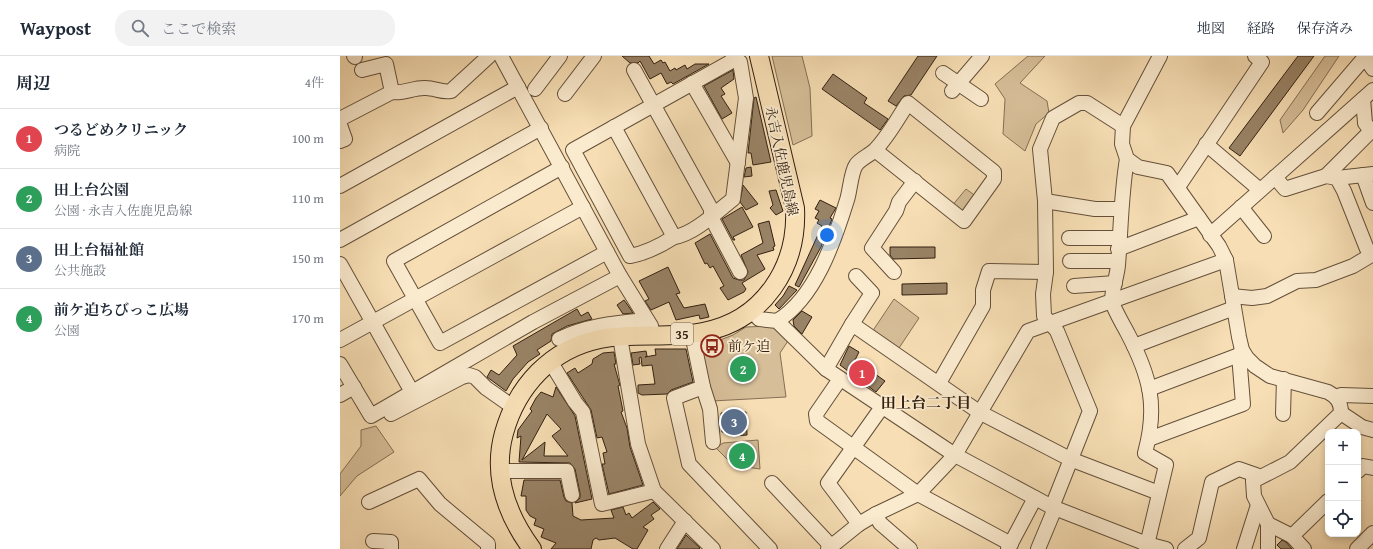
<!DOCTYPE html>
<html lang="ja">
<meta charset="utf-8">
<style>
:root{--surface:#fff;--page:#f2f2f3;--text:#1f2937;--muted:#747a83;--line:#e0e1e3;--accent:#8f2418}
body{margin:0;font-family:"Gentium Book Plus","Noto Serif JP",serif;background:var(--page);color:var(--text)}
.controls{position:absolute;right:12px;bottom:12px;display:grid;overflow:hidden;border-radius:8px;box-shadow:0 2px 6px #0003}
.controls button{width:36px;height:36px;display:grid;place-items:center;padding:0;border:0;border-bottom:1px solid var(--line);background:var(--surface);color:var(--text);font:20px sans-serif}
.you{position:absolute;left:487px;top:179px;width:14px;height:14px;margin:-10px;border:3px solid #fff;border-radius:50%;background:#1a73e8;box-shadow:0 0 0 6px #1a73e833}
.badge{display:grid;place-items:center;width:26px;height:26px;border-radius:50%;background:var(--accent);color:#fff;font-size:13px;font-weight:700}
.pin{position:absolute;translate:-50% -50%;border:2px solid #fff;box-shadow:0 1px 4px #0006}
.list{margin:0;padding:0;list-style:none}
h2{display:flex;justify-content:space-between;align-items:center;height:52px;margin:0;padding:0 16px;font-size:17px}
h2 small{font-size:13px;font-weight:400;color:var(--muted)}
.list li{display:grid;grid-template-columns:26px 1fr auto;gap:12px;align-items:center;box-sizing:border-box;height:60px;padding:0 16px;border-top:1px solid var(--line)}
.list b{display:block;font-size:15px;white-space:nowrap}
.list p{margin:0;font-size:13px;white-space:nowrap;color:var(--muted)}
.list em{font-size:13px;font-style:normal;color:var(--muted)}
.icon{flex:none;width:22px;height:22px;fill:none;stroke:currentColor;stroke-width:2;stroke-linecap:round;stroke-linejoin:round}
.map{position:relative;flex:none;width:1033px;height:493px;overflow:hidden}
header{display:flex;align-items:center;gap:24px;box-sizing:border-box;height:56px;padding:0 20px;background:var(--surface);border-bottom:1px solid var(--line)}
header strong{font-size:19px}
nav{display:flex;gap:22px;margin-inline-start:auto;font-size:14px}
.search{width:280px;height:36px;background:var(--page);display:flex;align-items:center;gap:10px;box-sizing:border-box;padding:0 14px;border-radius:16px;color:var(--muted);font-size:15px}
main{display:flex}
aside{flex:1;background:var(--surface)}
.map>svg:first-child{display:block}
.green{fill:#d6be98;stroke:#846f54}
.building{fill:#998366;stroke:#332011;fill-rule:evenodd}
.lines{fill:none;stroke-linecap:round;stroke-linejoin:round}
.minor-casing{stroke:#64503a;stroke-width:16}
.major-casing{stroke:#332011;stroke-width:20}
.minor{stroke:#faeace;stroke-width:14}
.major{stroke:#f7deb4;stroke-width:18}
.labels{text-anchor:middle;stroke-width:3.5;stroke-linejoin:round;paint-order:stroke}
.shield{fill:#faeace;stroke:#6f5d4a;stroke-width:1}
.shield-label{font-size:13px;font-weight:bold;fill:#332011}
.street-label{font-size:14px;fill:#332011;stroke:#faeace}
.poi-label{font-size:14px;fill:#332011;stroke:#faeace;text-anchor:start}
.neighbourhood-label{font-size:15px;font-weight:bold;fill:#332011;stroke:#faeace}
</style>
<header>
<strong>Waypost</strong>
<div class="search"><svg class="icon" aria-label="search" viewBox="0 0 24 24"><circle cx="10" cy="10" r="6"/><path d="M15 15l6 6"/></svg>ここで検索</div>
<nav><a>地図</a><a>経路</a><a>保存済み</a></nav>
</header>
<main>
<aside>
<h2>周辺<small>4件</small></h2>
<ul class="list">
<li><span class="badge" style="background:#e0444e">1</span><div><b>つるどめクリニック</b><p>病院</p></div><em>100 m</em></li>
<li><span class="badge" style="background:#2e9e5b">2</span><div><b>田上台公園</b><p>公園 · 永吉入佐鹿児島線</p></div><em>110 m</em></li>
<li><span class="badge" style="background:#5c6f8a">3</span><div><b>田上台福祉館</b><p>公共施設</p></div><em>150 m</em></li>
<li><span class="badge" style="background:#2e9e5b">4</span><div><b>前ケ迫ちびっこ広場</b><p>公園</p></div><em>170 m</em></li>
</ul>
</aside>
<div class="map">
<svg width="1033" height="493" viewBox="0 0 1033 493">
<rect width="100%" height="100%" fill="#f7deb4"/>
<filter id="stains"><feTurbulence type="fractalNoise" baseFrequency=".005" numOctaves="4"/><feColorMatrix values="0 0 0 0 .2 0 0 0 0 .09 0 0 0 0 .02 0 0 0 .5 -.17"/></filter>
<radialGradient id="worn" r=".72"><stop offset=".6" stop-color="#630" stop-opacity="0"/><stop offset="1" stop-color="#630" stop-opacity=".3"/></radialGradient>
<g class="green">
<polygon points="432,0 462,0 470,32 472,80 453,89"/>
<polygon points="688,0 705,0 680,27 707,45 709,57 696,68 685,95 663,78 665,43 655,28"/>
<polygon points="985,0 999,0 963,54 943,77 940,64"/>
<polygon points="626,133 637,141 625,160 611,151"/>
<polygon points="554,243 579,262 559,292 532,276"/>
<polygon points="432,270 448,285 440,297 446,341 372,345 358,289 375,286 393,279 406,271"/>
<polygon points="36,370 54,396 17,420 0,440 0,418 21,390 21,374"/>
<polygon points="418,384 420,413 393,409 376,392 383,387"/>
</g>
<g class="building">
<polygon points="282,0 309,0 314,8 321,4 323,7 325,6 330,15 335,12 336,14 345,9 347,13 355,8 369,8 333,28 331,26 327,28 321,17 310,23 300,5 298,7 290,7"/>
<polygon points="578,0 597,0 571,39 564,40 556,50 548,45"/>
<polygon points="958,0 974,0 900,100 889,92"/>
<polygon points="393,14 394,23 381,32 385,38 381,40 392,57 382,63 364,30"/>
<polygon points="493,18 527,42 524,47 548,63 540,74 482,33"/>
<polygon points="416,41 431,106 413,109 411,97 408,97 414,42"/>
<polygon points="411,111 412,120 404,121 406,112"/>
<polygon points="403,129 418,148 406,154 400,146"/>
<polygon points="436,134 443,155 436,159 430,152 433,149 429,135"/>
<polygon points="480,144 496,152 490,162 492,163 481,191 459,231 455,229 482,170 477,167 479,164 475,162 479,155 475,153"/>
<polygon points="402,151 413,171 393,181 395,184 393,184 382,163"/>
<polygon points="429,165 435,190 433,191 434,194 417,199 425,213 402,227 406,233 404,236 388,244 380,232 384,230 373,210 370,212 367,207 365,208 355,187 370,178 393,222 399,224 404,224 408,216 401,199 423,187 418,168"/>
<polygon points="550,191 595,191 595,202 553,203 550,199"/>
<polygon points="328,211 340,237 336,238 344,252 365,248 369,261 360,263 359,259 336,264 329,246 311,254 305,245 309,243 299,225"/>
<polygon points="607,227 607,238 562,239 562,228"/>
<polygon points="449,230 457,234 439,253 435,249 443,240"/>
<polygon points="284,244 289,251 293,257 283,258 277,249"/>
<polygon points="237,253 241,260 248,256 252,263 227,270 212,278 211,285 197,294 200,298 188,306 173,323 166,335 147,321 151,314 159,319 177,299 173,290"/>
<polygon points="462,255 472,261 462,278 454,270 453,264"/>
<polygon points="509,290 519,296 515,304 545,325 536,336 500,309"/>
<polygon points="315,293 346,293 353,326 331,334 327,338 302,339 298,337 298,329 315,328 312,309 302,310 301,301 299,302 300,308 293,309 291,297 306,295 307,300 305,301 316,299"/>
<polygon points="274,296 276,308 274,308 279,326 280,329 278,330 283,355 281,356 287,372 290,391 303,429 269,438 262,408 265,408 263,397 267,396 262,381 257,382 251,354 227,317 235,312 238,317 252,308 253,303 263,297"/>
<path d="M216,331L235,360L252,443L235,447L240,442V437L235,413L230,407L179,406L181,380L177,382L178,374L192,355L190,353L196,342L201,336L213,341ZM207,358L221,373L212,380L228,400H204L205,386L182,404Z"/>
<polygon points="406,356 407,379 392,380 392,376 382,376 381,357"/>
<polygon points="184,424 220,424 224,441 226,445 232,447 233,460 241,464 274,462 271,454 283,451 286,459 289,457 292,462 313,446 320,453 311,459 314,463 303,471 308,474 297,493 293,493 275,482 259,484 256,482 253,484 251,493 211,493 216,487 201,481 204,473 194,469 196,463 190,460 186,454 186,440 181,440"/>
<polygon points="346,479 360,492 359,493 337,493"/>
<polygon points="942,484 946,486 952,493 941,493 937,489"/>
</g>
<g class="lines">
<g class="minor-casing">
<g id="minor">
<polyline points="14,0 15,1"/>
<polyline points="161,0 280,220 311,270 313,279"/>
<path d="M820,0L783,70L782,88L787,103L798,111L827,117L879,190L886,204L899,281L902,294L907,302L915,310L930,320L988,336C997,341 1001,346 1001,357L950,406L913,425L914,440L928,468V493"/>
<polyline points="22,14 46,8 52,36"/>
<polyline points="294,14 371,153 371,161 400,216"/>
<polyline points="603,17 641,43"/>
<polyline points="352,27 398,107"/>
<polyline points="195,33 220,0"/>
<polyline points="612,35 642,0"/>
<polyline points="225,38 254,0"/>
<polyline points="977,57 1025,1 1033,13"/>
<path d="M0,63L52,36C64,38 74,31 86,32C95,32 102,37 111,35L149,0"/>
<polyline points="0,69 5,83 0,85"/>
<path d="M274,71L334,181C353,179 378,155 393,143L406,42L400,6L394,4"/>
<polyline points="866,88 920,134"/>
<path d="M787,103C781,138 781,173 778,209C777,221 772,233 772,245C773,252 784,270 788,278C810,320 818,350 805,397L826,409L806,493"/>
<polyline points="222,111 54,205 100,287 267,196"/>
<polyline points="1023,119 1033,147"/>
<polyline points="986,120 1031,75 1025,67 1023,43"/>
<polyline points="935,121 945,133 986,120 997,122 1033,118"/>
<polyline points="997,122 1004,135 1027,193"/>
<polyline points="0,130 178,31"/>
<polyline points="838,131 922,6 915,0"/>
<polyline points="705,145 755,153 781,153"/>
<polyline points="901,151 924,180"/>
<polyline points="870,179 1033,34"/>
<path d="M334,181C320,190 307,197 290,200L233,94L394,4L393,0"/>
<polyline points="729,182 779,182"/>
<polyline points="0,184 201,72"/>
<polyline points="778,193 859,162"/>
<polyline points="730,205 778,205"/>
<polyline points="0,208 72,336"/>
<polyline points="554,216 532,192 556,155 559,146 575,125"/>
<polyline points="734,230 775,227"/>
<polyline points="892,240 912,242 927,240 957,225 976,224 1013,210 1033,198"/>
<polyline points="411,253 419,263 437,265 486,313 615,399 712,451 807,488 826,493"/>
<path d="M437,265C475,242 494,186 507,144C510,135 511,116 516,109C520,103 530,99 535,94C548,81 558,62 568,47L654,116V123L624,165L535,94"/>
<polyline points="512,268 532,237 516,220"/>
<polyline points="352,278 363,331 370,353 373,386"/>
<polyline points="280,281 298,388 314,435 373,493"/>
<path d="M219,283C248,269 276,267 307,264"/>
<polyline points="0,284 243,151"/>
<polyline points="794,290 894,252"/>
<polyline points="210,305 235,346 243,356 262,448 314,435"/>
<polyline points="0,308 31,360 193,266 280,220"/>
<polyline points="486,313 512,268 639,356 730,403 819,437"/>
<polyline points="500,323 476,358 477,365 578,438 671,488"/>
<polyline points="599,327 643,250 643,234 649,215 706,216"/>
<polyline points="363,331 334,342 349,408 430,493"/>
<polyline points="809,333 899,299"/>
<polyline points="0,339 14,331"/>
<polyline points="996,341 1001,339 1033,340"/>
<polyline points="1001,357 1022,371 1033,374"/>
<polyline points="51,358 122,321 129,319 135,321 146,332 173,351"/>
<polyline points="943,358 944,323"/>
<polyline points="809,383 903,348 899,299 902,294"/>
<polyline points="160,415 227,415 232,439"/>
<polyline points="1018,415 1023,410 1033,412"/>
<polyline points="432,427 491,490"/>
<polyline points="29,446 79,423 100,448 148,488 148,493"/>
<polyline points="536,458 540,467 570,493"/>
<polyline points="519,468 488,427 542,351"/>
<polyline points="928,468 952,480 964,493"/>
<polyline points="952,480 988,445"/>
<polyline points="33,485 51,486 51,493"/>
<polyline points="327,493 345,465"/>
<polyline points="488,493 519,468 536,458 578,438 615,399 688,275 886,204"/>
<polyline points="668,493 695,442"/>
<polyline points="698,493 713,457 712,451 750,355 717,275 704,260 703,238 706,216 705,145 700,93 713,62 739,47 747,47 783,70"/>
<polyline points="845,493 859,482 872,426 899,413 919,420"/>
<polyline points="904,493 918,449"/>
<polyline points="1017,493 1033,477"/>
</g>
</g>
<g class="major-casing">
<path id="major" d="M192,493C167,459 152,420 164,377C177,330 211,293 260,283C294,276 329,283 363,276C423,265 458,211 455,152L419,0"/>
</g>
<use href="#minor" class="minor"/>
<use href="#major" class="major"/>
</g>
<defs>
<g id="bus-ring" transform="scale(1.15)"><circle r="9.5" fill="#faeace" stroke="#8f2418" stroke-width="1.5"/><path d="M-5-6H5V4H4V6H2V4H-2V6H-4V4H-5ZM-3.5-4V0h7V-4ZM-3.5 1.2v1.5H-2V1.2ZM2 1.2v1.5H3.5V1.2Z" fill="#8f2418"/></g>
</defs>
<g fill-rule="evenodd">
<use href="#bus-ring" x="372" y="290"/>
</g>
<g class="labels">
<rect class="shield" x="331" y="267" width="22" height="22" rx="3"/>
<g class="shield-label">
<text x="342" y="283">35</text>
</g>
<g class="street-label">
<text transform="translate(442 105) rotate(78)" y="5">永吉入佐鹿児島線</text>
</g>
<g class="poi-label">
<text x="388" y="295">前ケ迫</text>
</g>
<g class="neighbourhood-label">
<text x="586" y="352">田上台二丁目</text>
</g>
</g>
<rect width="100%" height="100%" filter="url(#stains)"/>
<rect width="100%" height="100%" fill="url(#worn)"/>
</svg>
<div class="controls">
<button>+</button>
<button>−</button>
<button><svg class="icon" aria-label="locate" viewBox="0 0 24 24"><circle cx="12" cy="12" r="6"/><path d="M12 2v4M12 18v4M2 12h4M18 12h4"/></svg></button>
</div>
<div class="you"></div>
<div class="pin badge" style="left:522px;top:317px;background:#e0444e">1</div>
<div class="pin badge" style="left:403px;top:313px;background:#2e9e5b">2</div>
<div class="pin badge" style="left:394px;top:366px;background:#5c6f8a">3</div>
<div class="pin badge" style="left:402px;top:400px;background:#2e9e5b">4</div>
</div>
</main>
